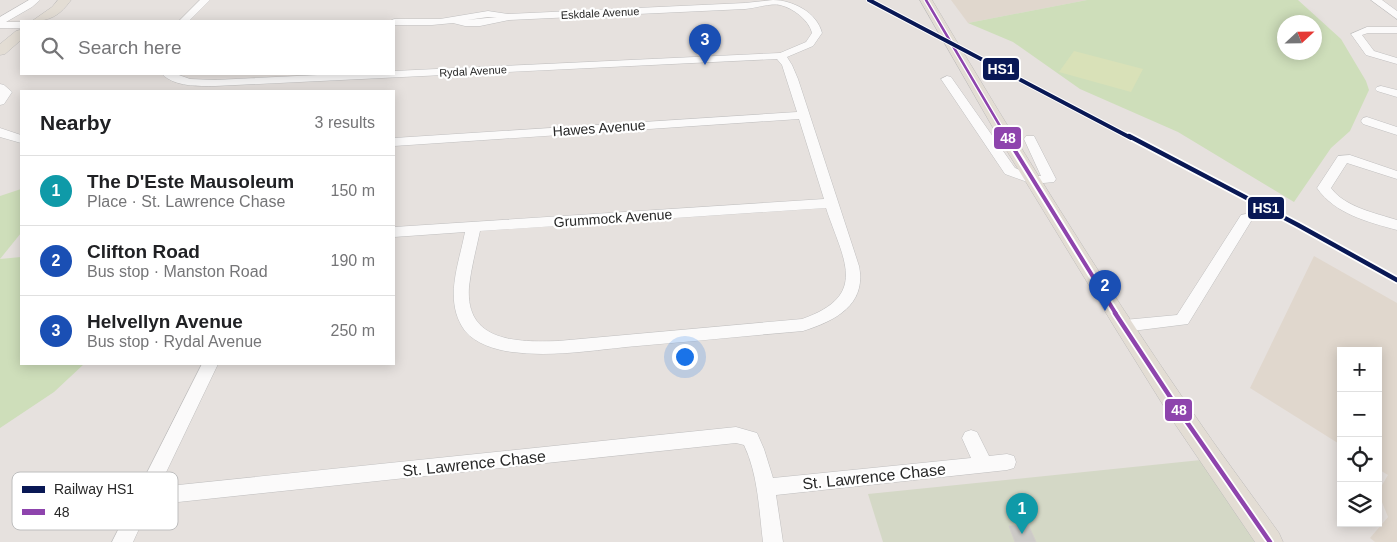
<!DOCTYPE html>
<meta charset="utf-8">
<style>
:root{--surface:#fff;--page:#f6f6f6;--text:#202124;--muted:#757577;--line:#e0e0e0;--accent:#6a6968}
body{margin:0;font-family:Helvetica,sans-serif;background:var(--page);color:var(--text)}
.controls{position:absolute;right:15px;bottom:15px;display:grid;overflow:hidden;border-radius:0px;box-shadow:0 2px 12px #0003}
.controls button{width:45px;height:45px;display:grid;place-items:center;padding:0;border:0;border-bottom:1px solid var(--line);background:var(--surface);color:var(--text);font:25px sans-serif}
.compass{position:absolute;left:1277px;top:15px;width:45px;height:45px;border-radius:50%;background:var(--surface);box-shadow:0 2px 12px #0003;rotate:68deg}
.you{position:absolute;left:684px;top:356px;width:18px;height:18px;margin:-12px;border:4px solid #fff;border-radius:50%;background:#1a73e8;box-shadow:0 0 0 8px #1a73e833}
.badge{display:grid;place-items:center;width:32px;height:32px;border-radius:50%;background:var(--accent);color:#fff;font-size:16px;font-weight:700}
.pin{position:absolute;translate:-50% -41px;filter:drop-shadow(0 1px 2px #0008)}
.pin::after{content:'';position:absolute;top:26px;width:18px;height:15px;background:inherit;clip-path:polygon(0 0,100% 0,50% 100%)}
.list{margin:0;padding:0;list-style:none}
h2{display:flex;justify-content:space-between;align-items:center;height:65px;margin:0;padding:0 20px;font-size:21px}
h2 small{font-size:16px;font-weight:400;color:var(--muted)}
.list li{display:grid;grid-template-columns:32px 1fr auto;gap:15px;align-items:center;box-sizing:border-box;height:70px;padding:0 20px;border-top:1px solid var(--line)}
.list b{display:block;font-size:19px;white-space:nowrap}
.list p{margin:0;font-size:16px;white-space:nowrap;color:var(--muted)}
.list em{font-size:16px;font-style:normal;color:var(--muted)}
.icon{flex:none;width:28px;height:28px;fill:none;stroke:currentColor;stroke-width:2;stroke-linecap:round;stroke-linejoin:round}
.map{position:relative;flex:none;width:1397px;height:542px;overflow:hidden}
.search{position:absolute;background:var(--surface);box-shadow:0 2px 12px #0003;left:20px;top:20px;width:375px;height:55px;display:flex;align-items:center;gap:12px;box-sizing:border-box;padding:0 18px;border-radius:0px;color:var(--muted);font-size:19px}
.panel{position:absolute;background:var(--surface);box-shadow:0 2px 12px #0003;left:20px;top:90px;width:375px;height:275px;border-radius:0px}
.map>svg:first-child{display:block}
.education{fill:#e0d7cd}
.green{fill:#cedeba;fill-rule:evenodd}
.cemetery{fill:#d4d8c6}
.pitch{fill:#d9e1b8}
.building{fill:#cccac7;stroke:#d1cdca}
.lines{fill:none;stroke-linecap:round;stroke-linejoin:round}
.minor-casing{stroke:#c0bfbf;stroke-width:1}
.major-casing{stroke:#bfbdbc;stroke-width:1}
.minor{fill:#fbfafa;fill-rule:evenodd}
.major{fill:#e3ddd4;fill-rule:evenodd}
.bus-1-far2-casing{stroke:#fff;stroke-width:5}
.bus-1-far1-casing{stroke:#fff;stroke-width:8}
.bus-1-casing{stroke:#fff;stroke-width:8}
.bus-1-far2{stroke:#8e44ad;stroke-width:2.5}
.bus-1-far1{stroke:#8e44ad;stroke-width:4}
.bus-1{stroke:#8e44ad;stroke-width:4.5}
.rail-1-far1-casing{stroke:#fff;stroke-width:6}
.rail-1-casing{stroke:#fff;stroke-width:8}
.rail-1-far1{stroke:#091855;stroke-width:4}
.rail-1{stroke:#091855;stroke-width:4.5}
.labels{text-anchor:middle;stroke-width:4.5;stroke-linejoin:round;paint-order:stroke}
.far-street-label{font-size:11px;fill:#282828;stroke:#fff}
.street-label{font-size:14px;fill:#282828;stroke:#fff}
.near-street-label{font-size:16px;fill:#282828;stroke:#fff}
.key{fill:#fff;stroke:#bebebe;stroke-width:1}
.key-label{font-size:14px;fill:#282828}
.line-badge{stroke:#fff;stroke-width:2}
.badge-label{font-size:14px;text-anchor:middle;font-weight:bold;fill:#fff}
</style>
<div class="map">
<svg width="1397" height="542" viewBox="0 0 1397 542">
<rect width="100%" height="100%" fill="#e6e1de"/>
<g class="education">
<polygon points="951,0 1087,0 968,23"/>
<polygon points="1314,256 1397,303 1397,542 1375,542 1370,538 1388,517 1378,492 1388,475 1378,469 1378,351 1341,351 1341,445 1250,388"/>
</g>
<g class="green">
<path d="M1087,0H1298L1341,39L1366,81L1369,90L1350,131L1331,148L1294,202L1178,132L1080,89L1013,42L968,23ZM1284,22H1314V52H1284Z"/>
<polygon points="21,189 21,233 0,259 21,257 21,364 84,364 54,392 0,428 0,196"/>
</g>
<polygon class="cemetery" points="1201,460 1256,542 883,542 868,494"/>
<polygon class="pitch" points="1074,51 1143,69 1131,92 1059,72"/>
<polygon class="building" points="1028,524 1036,542 1015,542 1009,526"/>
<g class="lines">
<g class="minor-casing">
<g id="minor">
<polygon points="29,0 40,0 32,7 6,22 21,22 21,28 0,28 0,17"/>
<polygon points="200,0 210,0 189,21 179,21"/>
<path d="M773,0C792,0 817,12 822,33L813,46L787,57L792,65L798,79L859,266C867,305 835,321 803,331C744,336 685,342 626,347C588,351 550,357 512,352C496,350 476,344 465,331C443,301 459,264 465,232L394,237V227L824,199L799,119L394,146V138L797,112L782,65L777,59L215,86C198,86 175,87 162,74H176L190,79L215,80L339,74H394V71L780,53L806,42L812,33C809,20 793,8 780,5C771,3 755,8 745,9L509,20L480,26H465L453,23L432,25H394V21H390L394,19H440L488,11L508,14L745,3ZM488,17H497L467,20ZM826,208C843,260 870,295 802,319L558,341C518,342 465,343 469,287C471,268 476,250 480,231Z"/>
<polygon points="1371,0 1382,0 1397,11 1397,19"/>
<polygon points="1367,27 1397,27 1397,33 1368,33 1362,35 1374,51 1397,58 1397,64 1366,55 1351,34"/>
<polygon points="947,76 951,77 1015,168 1034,176 1041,176 1024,139 1026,136 1034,136 1056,179 1054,182 1033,184 1005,174 941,79"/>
<polygon points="0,84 4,85 12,92 4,104 0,105"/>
<polygon points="1381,86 1397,90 1397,97 1377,91 1375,89 1377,87"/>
<polygon points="1367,117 1397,127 1397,135 1363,124 1361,121 1363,118"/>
<polygon points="0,128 21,135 21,143 0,137"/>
<path d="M1350,155L1397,171V179L1347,163L1331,188C1345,207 1375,213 1397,220V230C1368,222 1335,214 1317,188L1338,156Z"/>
<polygon points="1246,214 1251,215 1253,218 1188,324 1124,332 1118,330 1116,326 1118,322 1124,320 1177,315 1241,215"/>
<path d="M202,364H218L159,487L736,427L757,433L764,449L773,478L971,458L962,438L965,432L971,430L977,432L989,456L1007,454L1014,456L1016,462L1014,468L1007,470L776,495L783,542H763C759,510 758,474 744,445L736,443L150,505L133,542H112Z"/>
</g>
</g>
<g class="major-casing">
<g id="major">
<path d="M58,0H71C60,15 51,21 32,21L52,7Z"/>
<path d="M920,0H932C1014,138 1098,275 1189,407C1218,450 1249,491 1279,533L1283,542H1255L1173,421L1117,331L996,133Z"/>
<polygon points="21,30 21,40 5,54 0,55 0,44 16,31"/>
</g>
</g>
<use href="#minor" class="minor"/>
<use href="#major" class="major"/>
<g class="bus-1-far2-casing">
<polyline id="bus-1-far2" points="926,0 1007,138"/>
</g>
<g class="bus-1-far1-casing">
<polyline id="bus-1-far1" points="1006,136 1116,314"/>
</g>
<g class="bus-1-casing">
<polyline id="bus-1" points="1115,313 1182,415 1270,542"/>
</g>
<use href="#bus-1-far2" class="bus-1-far2"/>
<use href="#bus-1-far1" class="bus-1-far1"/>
<use href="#bus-1" class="bus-1"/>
<g class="rail-1-far1-casing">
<polyline id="rail-1-far1" points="869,0 1131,138"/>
</g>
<g class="rail-1-casing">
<polyline id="rail-1" points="1129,136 1298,225 1397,280"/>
</g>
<use href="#rail-1-far1" class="rail-1-far1"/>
<use href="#rail-1" class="rail-1"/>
</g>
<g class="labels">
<g class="far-street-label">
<text transform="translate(600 13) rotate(-3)" y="4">Eskdale Avenue</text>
<text transform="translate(473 71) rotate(-3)" y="4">Rydal Avenue</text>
</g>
<g class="street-label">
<text transform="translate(599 128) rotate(-4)" y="5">Hawes Avenue</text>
<text transform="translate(613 218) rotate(-4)" y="5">Grummock Avenue</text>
</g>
<g class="near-street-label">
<text transform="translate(474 463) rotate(-6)" y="6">St. Lawrence Chase</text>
<text transform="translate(874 476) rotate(-6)" y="6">St. Lawrence Chase</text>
</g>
</g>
<rect x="12" y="472" width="166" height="58" rx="8" class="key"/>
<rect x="22" y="486" width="23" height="7" fill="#091855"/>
<rect x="22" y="509" width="23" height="6" fill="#8e44ad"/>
<g class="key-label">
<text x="54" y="494">Railway HS1</text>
<text x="54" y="517">48</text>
</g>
<g class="line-badge">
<rect x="982" y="57" width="38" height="24" rx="5" fill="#091855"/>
<rect x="993" y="126" width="29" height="24" rx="5" fill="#8e44ad"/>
<rect x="1247" y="196" width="38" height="24" rx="5" fill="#091855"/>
<rect x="1164" y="398" width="29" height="24" rx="5" fill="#8e44ad"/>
</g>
<g class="badge-label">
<text x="1001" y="74">HS1</text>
<text x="1008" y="143">48</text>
<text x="1266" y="213">HS1</text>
<text x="1179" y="415">48</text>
</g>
</svg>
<div class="controls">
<button>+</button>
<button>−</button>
<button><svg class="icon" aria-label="locate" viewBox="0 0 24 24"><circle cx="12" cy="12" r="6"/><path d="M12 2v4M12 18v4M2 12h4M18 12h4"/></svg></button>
<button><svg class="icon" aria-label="layers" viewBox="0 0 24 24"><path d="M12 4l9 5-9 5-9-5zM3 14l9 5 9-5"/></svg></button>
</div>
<svg class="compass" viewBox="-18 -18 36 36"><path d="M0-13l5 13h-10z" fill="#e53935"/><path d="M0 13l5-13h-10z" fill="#757577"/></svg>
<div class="you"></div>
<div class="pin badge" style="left:1022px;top:534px;background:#0f9aa8">1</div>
<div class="pin badge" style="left:1105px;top:311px;background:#1a4fb4">2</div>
<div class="pin badge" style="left:705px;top:65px;background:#1a4fb4">3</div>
<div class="search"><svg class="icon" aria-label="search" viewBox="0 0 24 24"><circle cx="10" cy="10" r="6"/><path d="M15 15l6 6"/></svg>Search here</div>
<section class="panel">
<h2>Nearby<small>3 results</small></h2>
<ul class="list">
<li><span class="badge" style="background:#0f9aa8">1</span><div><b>The D'Este Mausoleum</b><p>Place · St. Lawrence Chase</p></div><em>150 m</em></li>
<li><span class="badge" style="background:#1a4fb4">2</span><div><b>Clifton Road</b><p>Bus stop · Manston Road</p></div><em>190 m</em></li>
<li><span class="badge" style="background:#1a4fb4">3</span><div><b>Helvellyn Avenue</b><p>Bus stop · Rydal Avenue</p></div><em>250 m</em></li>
</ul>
</section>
</div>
